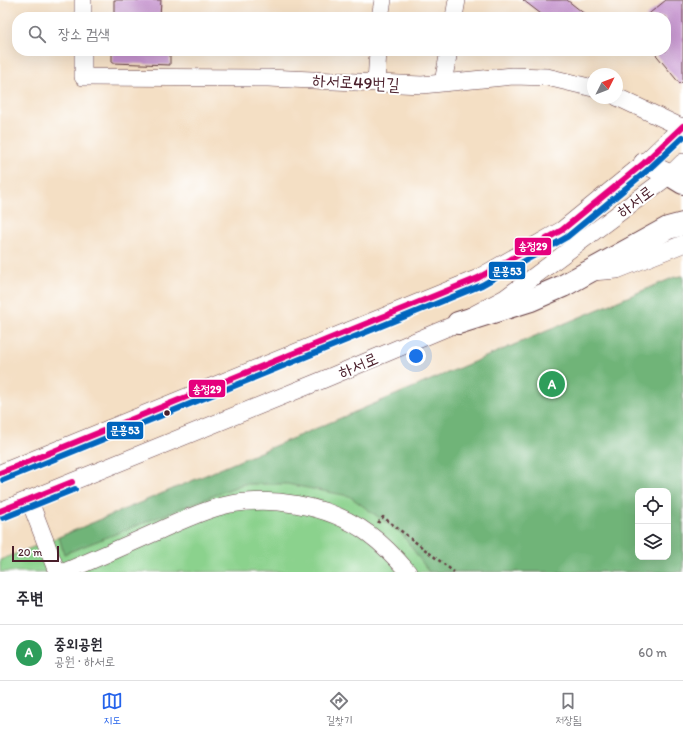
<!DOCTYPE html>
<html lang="ko">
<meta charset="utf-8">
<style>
:root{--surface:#fff;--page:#f2f2f3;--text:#2b2b33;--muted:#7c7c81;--line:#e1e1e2;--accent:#2563eb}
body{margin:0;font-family:Itim,"Poor Story",sans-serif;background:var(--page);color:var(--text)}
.controls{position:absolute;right:12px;bottom:12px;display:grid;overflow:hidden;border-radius:8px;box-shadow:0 4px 16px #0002}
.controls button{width:36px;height:36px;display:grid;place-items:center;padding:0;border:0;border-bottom:1px solid var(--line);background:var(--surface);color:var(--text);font:20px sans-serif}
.compass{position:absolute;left:587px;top:68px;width:36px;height:36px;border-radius:50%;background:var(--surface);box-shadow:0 4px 16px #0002;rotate:48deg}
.scale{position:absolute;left:12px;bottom:10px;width:47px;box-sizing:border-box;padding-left:4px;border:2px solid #4a1f2b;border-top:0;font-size:11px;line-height:14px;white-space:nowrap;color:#4a1f2b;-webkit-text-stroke:3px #fff;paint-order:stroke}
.you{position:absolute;left:416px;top:356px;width:14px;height:14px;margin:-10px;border:3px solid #fff;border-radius:50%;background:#1a73e8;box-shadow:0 0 0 6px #1a73e833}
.badge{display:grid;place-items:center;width:26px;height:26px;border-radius:50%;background:var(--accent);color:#fff;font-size:13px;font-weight:700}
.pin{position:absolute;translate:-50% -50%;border:2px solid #fff;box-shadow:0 1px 4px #0006}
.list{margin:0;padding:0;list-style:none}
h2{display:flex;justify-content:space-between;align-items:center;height:52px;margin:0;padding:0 16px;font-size:17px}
h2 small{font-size:13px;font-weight:400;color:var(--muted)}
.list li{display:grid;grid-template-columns:26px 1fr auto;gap:12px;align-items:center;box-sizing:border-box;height:56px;padding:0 16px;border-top:1px solid var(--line)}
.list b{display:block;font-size:15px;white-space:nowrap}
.list p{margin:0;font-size:13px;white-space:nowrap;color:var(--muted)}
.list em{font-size:13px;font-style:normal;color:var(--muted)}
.icon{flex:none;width:22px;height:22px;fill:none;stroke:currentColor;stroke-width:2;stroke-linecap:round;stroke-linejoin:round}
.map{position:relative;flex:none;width:683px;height:572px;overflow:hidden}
.search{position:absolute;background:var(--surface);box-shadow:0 4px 16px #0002;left:12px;right:12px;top:12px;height:44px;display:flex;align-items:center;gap:10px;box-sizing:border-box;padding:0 14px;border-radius:16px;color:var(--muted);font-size:15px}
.sheet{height:108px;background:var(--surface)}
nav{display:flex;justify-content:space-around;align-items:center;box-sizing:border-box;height:56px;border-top:1px solid var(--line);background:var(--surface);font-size:11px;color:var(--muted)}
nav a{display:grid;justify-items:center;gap:2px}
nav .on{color:var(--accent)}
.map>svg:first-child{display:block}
.green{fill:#8bd28d;stroke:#6a785c;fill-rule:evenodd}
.forest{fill:#70b478;stroke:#5d6a52;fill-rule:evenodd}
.building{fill:#c593ce}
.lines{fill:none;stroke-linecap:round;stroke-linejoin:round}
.minor-casing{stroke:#643c42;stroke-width:18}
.major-casing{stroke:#643c42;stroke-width:22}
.highway-casing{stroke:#643c42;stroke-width:24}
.path{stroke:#643c42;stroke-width:2.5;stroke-dasharray:3 3;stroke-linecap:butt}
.minor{stroke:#fff;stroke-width:17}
.major{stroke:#fff;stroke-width:21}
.highway{stroke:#fff;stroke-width:22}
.bus-1-casing{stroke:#fff;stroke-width:9}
.bus-2-casing{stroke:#fff;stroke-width:9}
.bus-1{stroke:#e5007d;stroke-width:6}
.bus-2{stroke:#0065bd;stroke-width:6}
.bus-dot{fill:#4a1f2b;stroke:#fff;stroke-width:1.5}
.labels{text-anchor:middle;stroke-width:4;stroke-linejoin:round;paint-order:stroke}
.street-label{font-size:17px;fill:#4a1f2b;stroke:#fff}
.line-badge{stroke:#fff;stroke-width:1.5}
.badge-label{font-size:11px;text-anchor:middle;font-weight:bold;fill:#fff}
</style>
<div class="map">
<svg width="683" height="572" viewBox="0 0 683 572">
<rect width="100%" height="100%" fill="#fff"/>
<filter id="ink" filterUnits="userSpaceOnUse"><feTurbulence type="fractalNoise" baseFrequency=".025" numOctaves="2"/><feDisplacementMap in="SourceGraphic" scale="8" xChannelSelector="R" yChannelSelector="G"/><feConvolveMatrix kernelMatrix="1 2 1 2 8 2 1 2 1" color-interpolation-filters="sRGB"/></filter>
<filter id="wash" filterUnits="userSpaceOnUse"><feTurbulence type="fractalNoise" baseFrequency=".012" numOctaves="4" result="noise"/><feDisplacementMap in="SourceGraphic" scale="16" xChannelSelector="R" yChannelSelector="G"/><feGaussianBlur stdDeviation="0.9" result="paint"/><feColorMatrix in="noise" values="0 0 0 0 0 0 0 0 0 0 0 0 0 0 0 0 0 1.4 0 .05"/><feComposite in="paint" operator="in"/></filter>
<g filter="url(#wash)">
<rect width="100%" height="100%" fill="#f4dfc4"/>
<path class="green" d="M683,276V572H0V560L59,537L675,277ZM638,491H668V557H638Z"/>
<path class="forest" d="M683,276V572H429L402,534L349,496L287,484H243L64,554L59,537L675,277ZM638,491H668V557H638Z"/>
<g id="blocks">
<g class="building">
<polygon points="114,0 161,0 160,17 114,17"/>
<polygon points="523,0 567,0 586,15 584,17 545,17"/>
<polygon points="666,0 683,0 683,81 680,84 653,51 666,51 666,17 645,17"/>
<polygon points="112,51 170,51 170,65 112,63"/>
</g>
</g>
</g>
<g filter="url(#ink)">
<use href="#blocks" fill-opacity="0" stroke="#643c42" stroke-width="1"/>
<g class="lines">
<g class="minor-casing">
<g id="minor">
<polyline points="83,17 83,0"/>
<polyline points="380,17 383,0"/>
<polyline points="454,17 457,0"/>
<polyline points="83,51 83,77 268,78 422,85 513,76 547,77 593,88"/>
<polyline points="443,82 449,51"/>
<polyline points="376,83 378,51"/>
<polyline points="617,97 681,127"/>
<polyline points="592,272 617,270 683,244"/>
<polyline points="0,473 478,278 562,230 644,163 683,126"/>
<polyline points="29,499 57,572"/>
<polyline points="0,511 320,381 458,323 505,298 670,175 683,162"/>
<path d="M64,572C95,559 125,546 156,532C176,523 197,513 218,507C266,494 329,504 369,534C384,545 396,558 408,572"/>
</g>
</g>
<g class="major-casing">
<polyline id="major" points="644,163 670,175"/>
</g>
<g class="highway-casing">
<g id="highway">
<polyline points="670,175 683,183"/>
<polyline points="458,323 531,300 563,286 668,228 683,224"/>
</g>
</g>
<polyline class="path" points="378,523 383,517 454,572"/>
<use href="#minor" class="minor"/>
<use href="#major" class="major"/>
<use href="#highway" class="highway"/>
<g class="bus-1-casing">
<g id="bus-1">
<polyline points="0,473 478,278 562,230 644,163 683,126"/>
<polyline points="0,511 72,482"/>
</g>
</g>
<g class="bus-2-casing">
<g id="bus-2">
<polyline points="3,480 482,285 567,237 649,169 683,137"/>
<polyline points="3,518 75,489"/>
</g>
</g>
<use href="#bus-1" class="bus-1"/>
<use href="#bus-2" class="bus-2"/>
</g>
</g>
<circle class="bus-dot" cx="167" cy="413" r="3.5"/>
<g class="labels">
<g class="street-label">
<text transform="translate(356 82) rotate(3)" y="6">하서로49번길</text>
<text transform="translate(635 201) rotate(-37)" y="6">하서로</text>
<text transform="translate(358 365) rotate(-23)" y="6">하서로</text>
</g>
</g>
<g class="line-badge">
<rect x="514" y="237" width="38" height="19" rx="4" fill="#e5007d"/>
<rect x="488" y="261" width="38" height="19" rx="4" fill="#0065bd"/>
<rect x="188" y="379" width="38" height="19" rx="4" fill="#e5007d"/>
<rect x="106" y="421" width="38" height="19" rx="4" fill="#0065bd"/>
</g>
<g class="badge-label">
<text x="533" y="250">송정29</text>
<text x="507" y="275">문흥53</text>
<text x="207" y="393">송정29</text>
<text x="125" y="434">문흥53</text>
</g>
</svg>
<div class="controls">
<button><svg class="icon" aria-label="locate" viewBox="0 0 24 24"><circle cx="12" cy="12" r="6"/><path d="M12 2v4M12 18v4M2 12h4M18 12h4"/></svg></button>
<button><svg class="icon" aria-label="layers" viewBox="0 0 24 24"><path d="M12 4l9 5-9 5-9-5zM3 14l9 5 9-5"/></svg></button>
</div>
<svg class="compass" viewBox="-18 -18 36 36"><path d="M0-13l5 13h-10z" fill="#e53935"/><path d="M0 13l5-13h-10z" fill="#7c7c81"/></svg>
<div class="scale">20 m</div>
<div class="you"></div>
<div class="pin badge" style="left:552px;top:384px;background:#2e9e5b">A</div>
<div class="search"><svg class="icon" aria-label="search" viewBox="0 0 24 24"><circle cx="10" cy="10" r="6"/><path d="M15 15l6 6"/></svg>장소 검색</div>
</div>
<section class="sheet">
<h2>주변<small></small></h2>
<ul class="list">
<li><span class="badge" style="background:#2e9e5b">A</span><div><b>중외공원</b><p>공원 · 하서로</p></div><em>60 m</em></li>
</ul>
</section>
<nav>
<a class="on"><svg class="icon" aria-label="map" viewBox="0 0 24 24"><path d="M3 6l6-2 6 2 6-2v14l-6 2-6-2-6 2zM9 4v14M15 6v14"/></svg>지도</a>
<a><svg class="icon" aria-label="directions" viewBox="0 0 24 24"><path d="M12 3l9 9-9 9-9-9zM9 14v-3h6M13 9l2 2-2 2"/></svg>길찾기</a>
<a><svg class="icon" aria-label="saved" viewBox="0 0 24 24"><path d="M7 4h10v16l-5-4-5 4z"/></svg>저장됨</a>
</nav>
